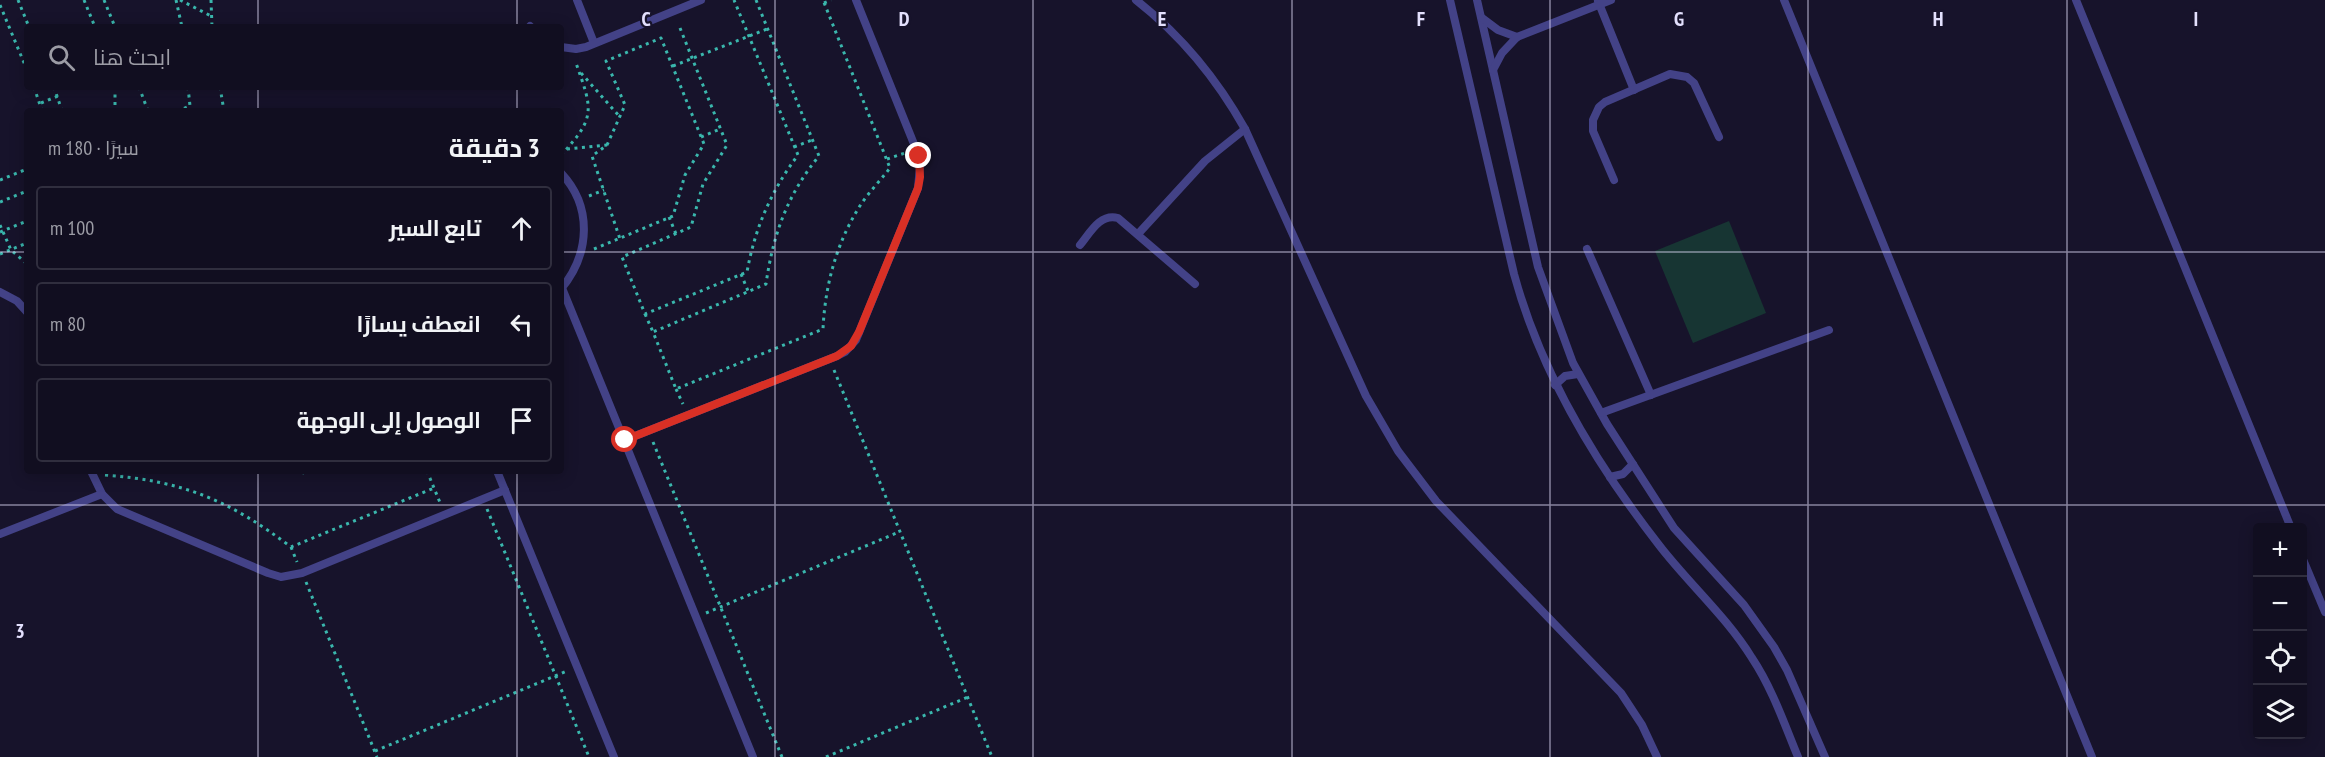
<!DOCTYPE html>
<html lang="ar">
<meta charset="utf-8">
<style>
:root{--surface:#110e20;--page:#1e1c2d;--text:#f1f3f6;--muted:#9c9ca5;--line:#302e3e}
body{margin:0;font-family:"PT Sans Narrow",Cairo,sans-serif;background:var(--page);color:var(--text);direction:rtl}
.controls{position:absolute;right:18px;bottom:18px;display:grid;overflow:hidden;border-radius:6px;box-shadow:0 3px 15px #0003}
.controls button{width:54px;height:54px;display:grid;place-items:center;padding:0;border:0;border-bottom:2px solid var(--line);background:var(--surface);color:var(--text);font:30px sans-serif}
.stop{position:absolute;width:18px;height:18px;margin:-14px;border:4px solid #d93025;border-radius:50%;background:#fff}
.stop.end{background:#d93025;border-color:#fff;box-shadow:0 2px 6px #0008}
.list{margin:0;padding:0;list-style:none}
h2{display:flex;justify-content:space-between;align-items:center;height:78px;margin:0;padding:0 24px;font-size:26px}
h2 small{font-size:20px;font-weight:400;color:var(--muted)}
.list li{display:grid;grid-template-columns:39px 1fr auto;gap:18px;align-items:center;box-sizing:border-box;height:84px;margin:0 12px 12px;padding:0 12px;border:2px solid var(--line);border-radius:6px}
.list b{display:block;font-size:22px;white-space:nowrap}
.list em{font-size:20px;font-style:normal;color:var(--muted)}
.icon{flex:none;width:33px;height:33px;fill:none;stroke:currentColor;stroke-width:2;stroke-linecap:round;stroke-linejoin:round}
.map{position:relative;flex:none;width:2325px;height:757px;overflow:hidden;direction:ltr}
.search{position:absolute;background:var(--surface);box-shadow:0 3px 15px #0003;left:24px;top:24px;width:540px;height:66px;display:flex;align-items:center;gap:15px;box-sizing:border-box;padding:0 21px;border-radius:6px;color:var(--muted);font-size:22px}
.panel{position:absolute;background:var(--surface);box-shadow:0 3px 15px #0003;left:24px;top:108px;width:540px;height:366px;border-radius:6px;direction:rtl}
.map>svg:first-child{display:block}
.green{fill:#173533}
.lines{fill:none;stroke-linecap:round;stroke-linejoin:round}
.path{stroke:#3ab7ad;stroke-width:3;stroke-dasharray:3 4.5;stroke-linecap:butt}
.lane{stroke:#434287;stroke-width:8}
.route{stroke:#d93025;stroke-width:8}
.grid{fill:none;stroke:#e3e0fd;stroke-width:1.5;stroke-opacity:0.55}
.grid-label{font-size:20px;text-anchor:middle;font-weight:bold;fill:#e3e0fd;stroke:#17132b;stroke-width:4.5;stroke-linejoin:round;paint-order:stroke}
</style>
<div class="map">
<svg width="2325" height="757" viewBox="0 0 2325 757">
<rect width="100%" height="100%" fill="#17132b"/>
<polygon class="green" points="1729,221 1766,313 1693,343 1655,251"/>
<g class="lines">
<g class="path">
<polyline points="18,0 29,27"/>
<polyline points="84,0 95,27"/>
<polyline points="104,0 115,27"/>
<polyline points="176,0 182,27"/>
<polyline points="180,0 211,16"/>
<polyline points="211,0 212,27"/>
<path d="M756,0L819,156C787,195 773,235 766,284L653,332L676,389L823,329C825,286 836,245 858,209C867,194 880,181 890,168L823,0"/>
<polyline points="824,3 831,0"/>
<polyline points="0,5 27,70"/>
<path d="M680,28L727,145L703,184L691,227L622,257L645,314L747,272C755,228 771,191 798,155L734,0"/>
<polyline points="673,66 767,29"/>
<polyline points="581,73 620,117"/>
<polyline points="34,87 42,111"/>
<polyline points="54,87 62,111"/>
<polyline points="115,87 115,111"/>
<polyline points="139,87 148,111"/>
<polyline points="220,87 224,111"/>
<polyline points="41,103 58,96"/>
<polyline points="177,111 190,106 188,87"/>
<polyline points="701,137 720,129"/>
<polyline points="794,147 812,140"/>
<polyline points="567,149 607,145"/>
<path d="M561,155C597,117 592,109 576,63"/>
<polyline points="887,159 905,153"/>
<polyline points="0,180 27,169"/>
<polyline points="589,196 604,190"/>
<polyline points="0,202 27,191"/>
<polyline points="669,217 676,234"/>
<polyline points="0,225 11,250 27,264"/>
<polyline points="0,232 27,221"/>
<polyline points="594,249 673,216 685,175 704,144 661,38 606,61 625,105 607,145 592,156 620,239"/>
<polyline points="0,254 27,243"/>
<polyline points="741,274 748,291"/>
<polyline points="645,314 653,332"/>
<polyline points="834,370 992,757"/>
<polyline points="676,389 683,404"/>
<polyline points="653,442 782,757"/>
<polyline points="123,471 125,477"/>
<polyline points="296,471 300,474 308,471"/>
<polyline points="427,471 441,505"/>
<path d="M105,475C183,481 229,500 291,547L434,488"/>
<polyline points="487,509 589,757"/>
<polyline points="291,547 297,562"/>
<polyline points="306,582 377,757"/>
<polyline points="706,613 899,532"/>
<polyline points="375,751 567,671"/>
<polyline points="826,757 968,697"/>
</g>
<g class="lane">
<polyline points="577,0 594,43"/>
<path d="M1136,0C1182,36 1217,79 1245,129L1366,396L1398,451L1436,501L1621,693L1642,725L1657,757"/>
<path d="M1450,0L1514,274C1541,374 1596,464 1659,545C1689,584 1726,616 1752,658C1772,688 1784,723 1798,757"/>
<polyline points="1477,0 1538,267 1573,363 1607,424 1674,528 1744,605 1774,647 1787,670 1825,757"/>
<polyline points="1784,0 2092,757"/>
<polyline points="2076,0 2291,528"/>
<polyline points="1598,1 1634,90"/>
<polyline points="1482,18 1498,30 1517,37"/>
<polyline points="530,26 531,27"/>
<polyline points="561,47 576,49 586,47 701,0"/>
<polyline points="1493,70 1502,53 1517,37 1611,0"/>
<path d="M561,173C593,207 590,254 561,289"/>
<polyline points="1614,180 1593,131 1593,120 1599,107 1605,102 1670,74 1687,77 1694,83 1719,137"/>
<polyline points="1138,234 1205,161 1245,129"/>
<path d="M1080,245C1090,233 1100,213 1118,218L1195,284"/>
<polyline points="1587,249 1651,395"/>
<polyline points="562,288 753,757"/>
<polyline points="0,292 17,301 27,312"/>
<polyline points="1555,385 1565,376 1578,374"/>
<polyline points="1601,413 1829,330"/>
<polyline points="625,440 837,356 845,352 856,340 918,188 920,166 916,149 856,0"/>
<polyline points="91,471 102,494 117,509 268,573 281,577 302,573 505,490"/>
<polyline points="497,471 614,757"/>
<polyline points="1610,477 1623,474 1633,464"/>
<polyline points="0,534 102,494"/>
<polyline points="2302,557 2325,612"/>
</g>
</g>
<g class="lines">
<polyline class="route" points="625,440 837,356 851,346 859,332 918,188 920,177 919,156"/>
</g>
<path class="grid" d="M258,0V27M517,0V27M775,0V757M1033,0V757M1292,0V757M1550,0V757M1808,0V757M2067,0V757M258,87V111M517,87V111M0,252H27M561,252H2325M258,471V757M517,471V757M0,505H2325"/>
<g class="grid-label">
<text x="646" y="26">C</text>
<text x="904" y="26">D</text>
<text x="1162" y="26">E</text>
<text x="1421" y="26">F</text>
<text x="1679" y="26">G</text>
<text x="1938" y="26">H</text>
<text x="2196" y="26">I</text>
<text x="20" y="638">3</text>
</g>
</svg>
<div class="controls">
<button>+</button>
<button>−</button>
<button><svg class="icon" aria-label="locate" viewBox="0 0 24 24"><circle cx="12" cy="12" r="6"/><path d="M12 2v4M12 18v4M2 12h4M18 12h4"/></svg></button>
<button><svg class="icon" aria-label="layers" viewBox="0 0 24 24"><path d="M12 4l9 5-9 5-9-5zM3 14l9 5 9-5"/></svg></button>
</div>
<div class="stop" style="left:625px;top:440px"></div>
<div class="stop end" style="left:919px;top:156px"></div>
<div class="search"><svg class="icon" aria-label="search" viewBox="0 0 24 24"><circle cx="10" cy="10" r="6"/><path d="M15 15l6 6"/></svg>ابحث هنا</div>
<section class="panel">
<h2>3 دقيقة<small>سيرًا · 180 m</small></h2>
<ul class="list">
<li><svg class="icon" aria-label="ahead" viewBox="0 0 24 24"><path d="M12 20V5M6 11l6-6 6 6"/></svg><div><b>تابع السير</b></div><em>100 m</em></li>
<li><svg class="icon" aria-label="left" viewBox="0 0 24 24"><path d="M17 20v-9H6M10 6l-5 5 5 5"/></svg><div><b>انعطف يسارًا</b></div><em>80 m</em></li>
<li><svg class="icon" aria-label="arrive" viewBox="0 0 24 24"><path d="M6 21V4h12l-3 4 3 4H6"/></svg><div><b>الوصول إلى الوجهة</b></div></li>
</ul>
</section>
</div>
